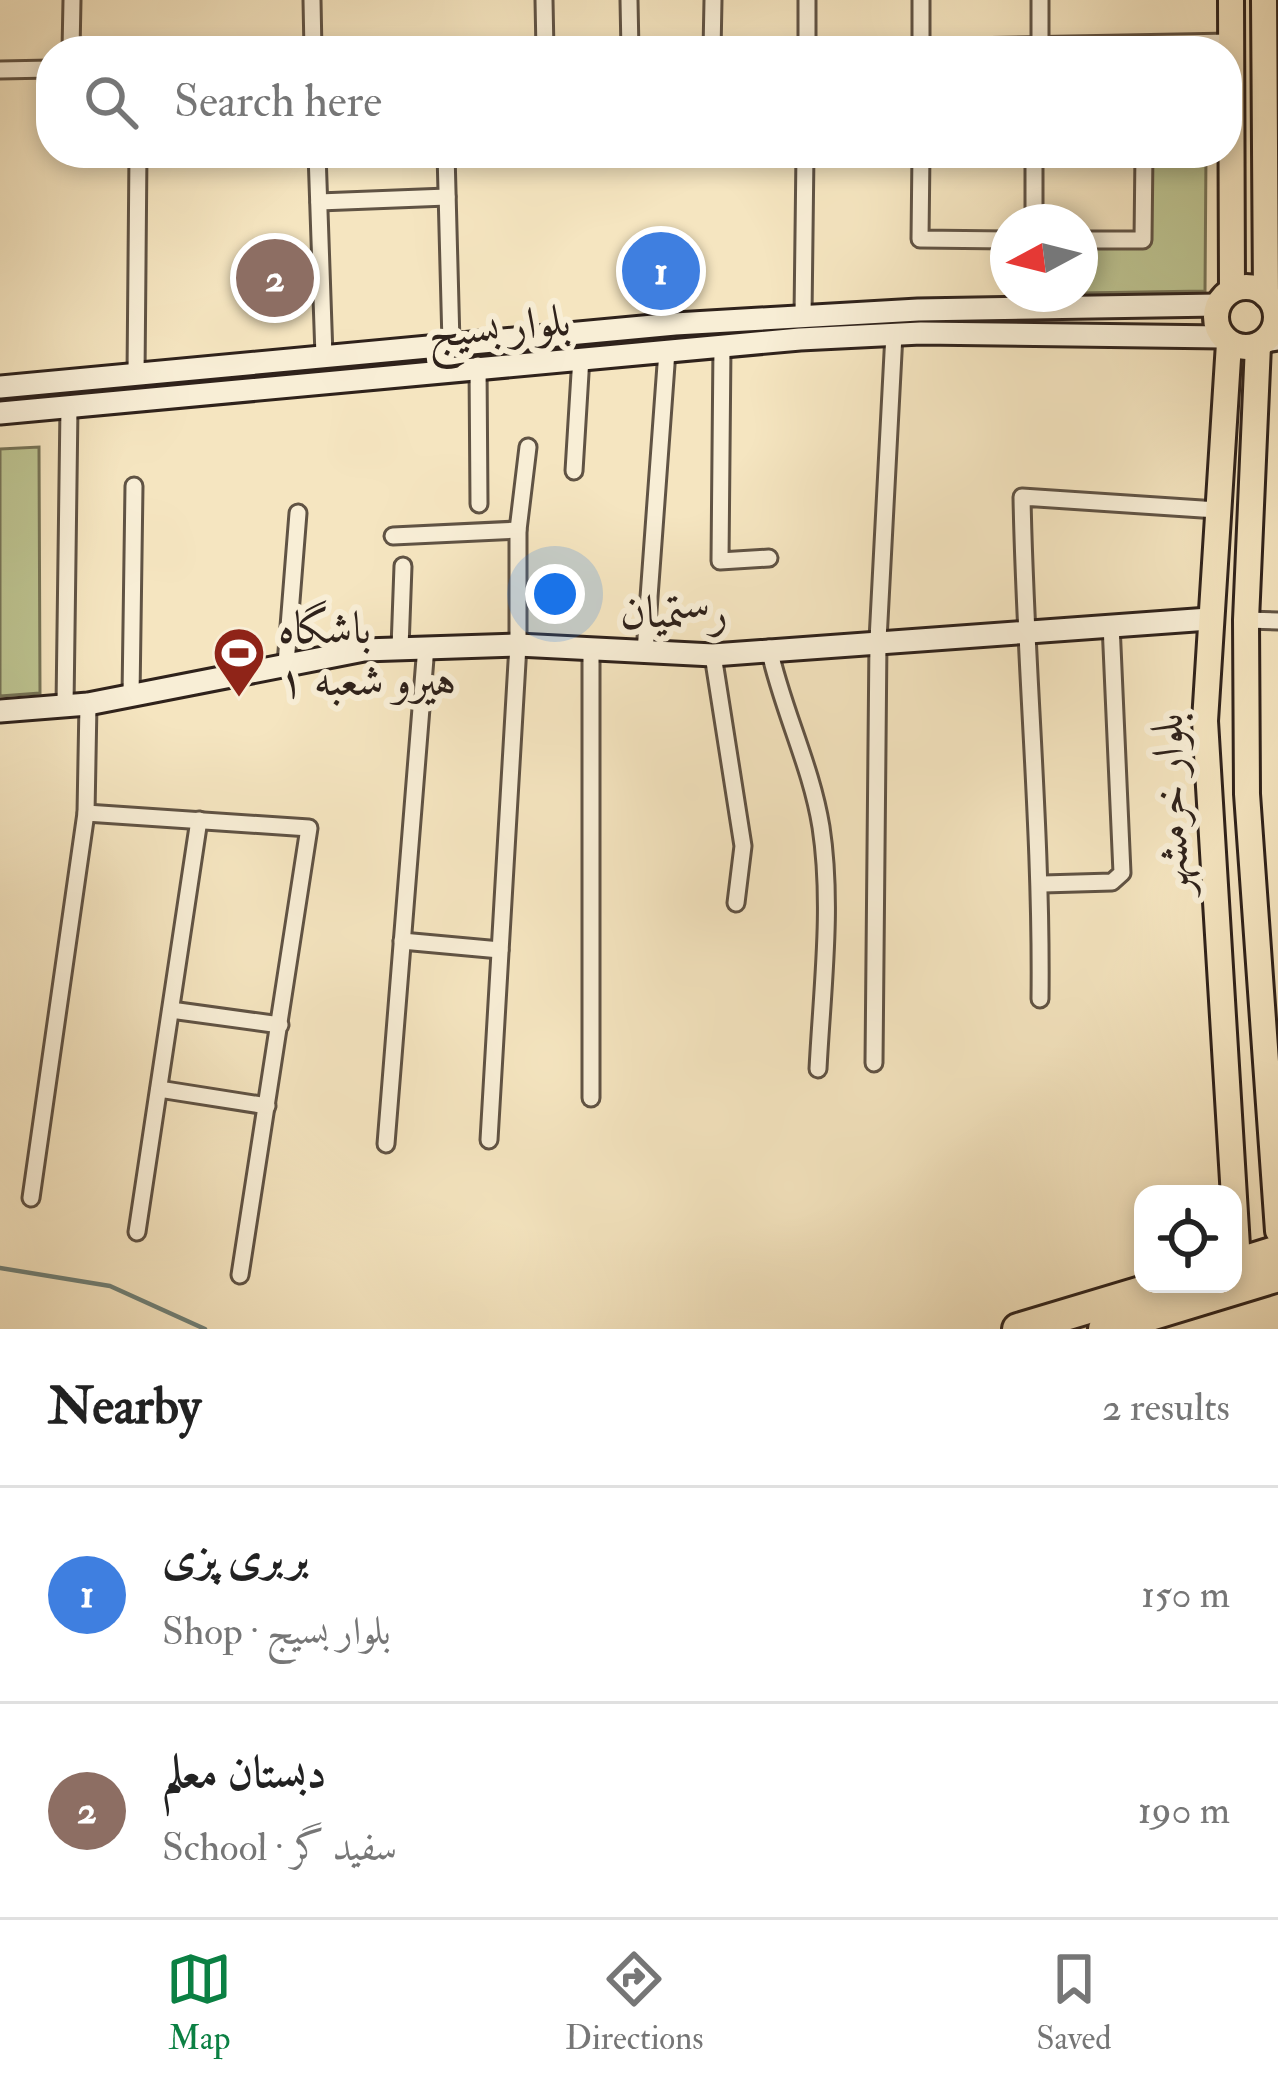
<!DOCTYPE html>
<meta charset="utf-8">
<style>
:root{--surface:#fff;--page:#f2f2f2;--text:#222;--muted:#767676;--line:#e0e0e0;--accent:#0b8043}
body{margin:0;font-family:"IM FELL Double Pica",Amiri,serif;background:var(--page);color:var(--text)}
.controls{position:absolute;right:36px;bottom:36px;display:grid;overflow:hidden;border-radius:24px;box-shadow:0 6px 18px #0003}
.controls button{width:108px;height:108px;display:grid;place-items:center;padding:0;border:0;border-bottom:3px solid var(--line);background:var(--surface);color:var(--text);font:60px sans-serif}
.compass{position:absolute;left:990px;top:204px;width:108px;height:108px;border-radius:50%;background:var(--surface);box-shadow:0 6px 18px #0003;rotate:263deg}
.you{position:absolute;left:555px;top:594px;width:42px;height:42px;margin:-30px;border:9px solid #fff;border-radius:50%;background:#1a73e8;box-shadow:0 0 0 18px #1a73e833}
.badge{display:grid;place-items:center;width:78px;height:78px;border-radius:50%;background:var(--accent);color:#fff;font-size:39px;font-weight:700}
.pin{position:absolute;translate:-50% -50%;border:6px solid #fff;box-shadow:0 3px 12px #0006}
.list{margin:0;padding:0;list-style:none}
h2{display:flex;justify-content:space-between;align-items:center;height:156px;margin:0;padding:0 48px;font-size:51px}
h2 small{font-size:39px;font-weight:400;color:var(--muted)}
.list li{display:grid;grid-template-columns:78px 1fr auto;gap:36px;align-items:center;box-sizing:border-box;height:216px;padding:0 48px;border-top:3px solid var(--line)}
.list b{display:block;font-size:45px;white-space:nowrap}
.list p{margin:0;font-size:39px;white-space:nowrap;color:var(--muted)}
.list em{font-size:39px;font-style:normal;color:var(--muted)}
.icon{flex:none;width:66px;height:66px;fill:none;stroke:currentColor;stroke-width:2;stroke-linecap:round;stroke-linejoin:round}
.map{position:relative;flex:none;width:1278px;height:1329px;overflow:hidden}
.search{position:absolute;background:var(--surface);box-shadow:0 6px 18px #0003;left:36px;right:36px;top:36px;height:132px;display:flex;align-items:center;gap:30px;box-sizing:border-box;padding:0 42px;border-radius:48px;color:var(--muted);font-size:45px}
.sheet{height:588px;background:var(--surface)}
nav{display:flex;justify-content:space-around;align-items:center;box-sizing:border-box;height:168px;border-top:3px solid var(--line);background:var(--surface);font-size:33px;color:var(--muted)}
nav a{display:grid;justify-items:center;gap:6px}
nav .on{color:var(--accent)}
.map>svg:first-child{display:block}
.green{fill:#bdc491;stroke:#767356;stroke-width:3}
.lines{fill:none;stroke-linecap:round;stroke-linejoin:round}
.stream{stroke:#708077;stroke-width:4.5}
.street-casing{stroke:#605344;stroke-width:21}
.secondary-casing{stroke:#2f221b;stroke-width:27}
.primary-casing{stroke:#2f221b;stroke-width:30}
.highway-casing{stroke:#2f221b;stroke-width:36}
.street{stroke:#f8eed6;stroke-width:15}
.secondary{stroke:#f8eed6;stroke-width:21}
.primary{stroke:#f5e5c0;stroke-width:24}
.highway{stroke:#f5e5c0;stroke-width:30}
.wall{fill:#c38366;stroke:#2f221b;stroke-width:3}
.building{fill:#e39877;stroke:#2f221b;stroke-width:3}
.labels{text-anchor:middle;stroke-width:12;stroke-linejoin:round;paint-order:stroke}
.street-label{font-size:45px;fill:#2f221b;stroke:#f8eed6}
.poi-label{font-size:45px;fill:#2f221b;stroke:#f8eed6;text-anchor:start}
</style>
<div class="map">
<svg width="1278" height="1329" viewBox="0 0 1278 1329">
<rect width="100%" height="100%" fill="#f5e5c0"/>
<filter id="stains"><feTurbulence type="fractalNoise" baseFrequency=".00167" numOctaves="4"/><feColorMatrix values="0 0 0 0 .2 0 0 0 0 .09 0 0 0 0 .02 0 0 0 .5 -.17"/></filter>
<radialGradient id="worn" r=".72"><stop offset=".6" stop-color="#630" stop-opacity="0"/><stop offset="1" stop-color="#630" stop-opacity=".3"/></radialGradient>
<g class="green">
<polygon points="1152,153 1206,153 1205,291 1080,293 1080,249 1144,246"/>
<polygon points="39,447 40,693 0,696 0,449"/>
</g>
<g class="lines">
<polyline class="stream" points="0,1268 110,1286 205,1329"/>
<g class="street-casing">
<g id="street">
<polyline points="312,0 313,51"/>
<polyline points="544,0 545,51"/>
<polyline points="629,0 630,51"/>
<polyline points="1040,45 1040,0"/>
<polyline points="71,51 72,0"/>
<polyline points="712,51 713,0"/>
<polyline points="753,51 1231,42"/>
<polyline points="807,51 807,0"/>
<polyline points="921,51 921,0"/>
<polyline points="0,70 51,69"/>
<polyline points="317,153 324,356"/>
<polyline points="446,153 451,343"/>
<polyline points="921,153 920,239 1008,240"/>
<polyline points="319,202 447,197"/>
<polyline points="1034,222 1034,153"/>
<polyline points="1080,240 1143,240 1144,153"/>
<polyline points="803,316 805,153"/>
<polyline points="722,346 720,561 769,558"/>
<polyline points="478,365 479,504"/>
<polyline points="136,375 138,153"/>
<polyline points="574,471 581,357"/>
<polyline points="393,536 518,530"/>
<polyline points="1246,620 1278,621"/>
<polyline points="400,648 403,566"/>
<path d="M769,648C782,709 811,765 821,827C833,905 822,990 818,1069"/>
<polyline points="591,650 591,1098"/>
<polyline points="645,652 667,351"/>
<polyline points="713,655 743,846 736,903"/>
<polyline points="286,664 298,513"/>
<polyline points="131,696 134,486"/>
<polyline points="65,706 69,407"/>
<polyline points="86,813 309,828 240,1275"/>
<polyline points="1043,884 1112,882 1122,873 1111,624"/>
<polyline points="402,941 500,950"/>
<path d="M1040,999C1042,832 1025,665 1022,497L1217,510"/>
<polyline points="171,1010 280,1025"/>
<polyline points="874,1063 878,640 894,334"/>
<polyline points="159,1089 267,1106"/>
<polyline points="489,1140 518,645 518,530 528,447"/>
<polyline points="386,1144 426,646"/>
<polyline points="31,1198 86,813 88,704"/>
<polyline points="137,1232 199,820"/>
</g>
</g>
<g class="secondary-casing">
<g id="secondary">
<polyline points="1265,341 1278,339"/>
<polyline points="0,387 675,324 918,310 1218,305"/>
<polyline points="0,413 800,339 921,333 1222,337"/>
<polyline points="0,711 88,704 364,650 518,645 713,655 1209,619"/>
</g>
</g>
<g class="primary-casing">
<g id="primary">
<polyline points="1231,0 1232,290"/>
<polyline points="1264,0 1266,295"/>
<circle cx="1246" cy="317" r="30"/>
<polyline points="1229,343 1205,721 1238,1263"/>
<polyline points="1258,345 1246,620 1247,794 1278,1231"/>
</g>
</g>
<g class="highway-casing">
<g id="highway">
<polyline points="1233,1265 1278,1251"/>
<polyline points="1018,1329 1168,1284"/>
<polyline points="1104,1329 1278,1276"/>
</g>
</g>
<use href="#street" class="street"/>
<use href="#secondary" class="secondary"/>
<use href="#primary" class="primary"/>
<use href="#highway" class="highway"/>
</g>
<polygon class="wall" points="670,260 671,281 652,282 649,273"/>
<polygon class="building" points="648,251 667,251 668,272 649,273"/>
<defs>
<g id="stadium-pin" transform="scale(2.7)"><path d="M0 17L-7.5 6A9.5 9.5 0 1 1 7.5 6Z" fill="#8f2418" stroke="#f8eed6"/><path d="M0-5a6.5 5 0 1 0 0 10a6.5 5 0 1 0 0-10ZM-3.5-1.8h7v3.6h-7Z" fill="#fff"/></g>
</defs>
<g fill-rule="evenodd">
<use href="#stadium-pin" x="239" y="653"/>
</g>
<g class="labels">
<g class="street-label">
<text transform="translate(499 325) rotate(-5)" y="16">بلوار بسیج</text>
<text x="674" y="627">رستمیان</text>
<text transform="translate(1169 804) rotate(-92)" y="16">بلوار خرمشهر</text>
</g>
<g class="poi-label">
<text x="278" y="643">باشگاه<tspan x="278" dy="52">هیرو شعبه ۱</tspan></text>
</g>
</g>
<rect width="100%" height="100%" filter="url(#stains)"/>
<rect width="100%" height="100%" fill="url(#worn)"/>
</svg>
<div class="controls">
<button><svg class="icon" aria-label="locate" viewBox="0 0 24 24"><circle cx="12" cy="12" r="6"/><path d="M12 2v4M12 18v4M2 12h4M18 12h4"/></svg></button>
</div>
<svg class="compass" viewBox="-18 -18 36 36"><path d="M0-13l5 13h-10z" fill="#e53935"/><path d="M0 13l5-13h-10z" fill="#767676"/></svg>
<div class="you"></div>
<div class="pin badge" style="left:661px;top:271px;background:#3f7fe0">1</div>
<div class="pin badge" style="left:275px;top:278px;background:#8d6e63">2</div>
<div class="search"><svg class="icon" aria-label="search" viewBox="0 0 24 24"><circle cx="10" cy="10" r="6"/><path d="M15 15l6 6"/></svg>Search here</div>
</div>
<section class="sheet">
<h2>Nearby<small>2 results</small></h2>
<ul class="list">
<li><span class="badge" style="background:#3f7fe0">1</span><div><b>بربری پزی</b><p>Shop · بلوار بسیج</p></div><em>150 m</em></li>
<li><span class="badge" style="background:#8d6e63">2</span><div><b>دبستان معلم</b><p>School · سفید گر</p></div><em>190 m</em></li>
</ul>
</section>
<nav>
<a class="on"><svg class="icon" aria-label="map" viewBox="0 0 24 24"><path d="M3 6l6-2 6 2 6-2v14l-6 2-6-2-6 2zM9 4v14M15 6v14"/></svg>Map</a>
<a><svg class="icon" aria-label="directions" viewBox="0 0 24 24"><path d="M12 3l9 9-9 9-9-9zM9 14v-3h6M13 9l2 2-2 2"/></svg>Directions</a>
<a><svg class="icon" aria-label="saved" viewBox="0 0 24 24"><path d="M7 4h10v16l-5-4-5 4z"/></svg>Saved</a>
</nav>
